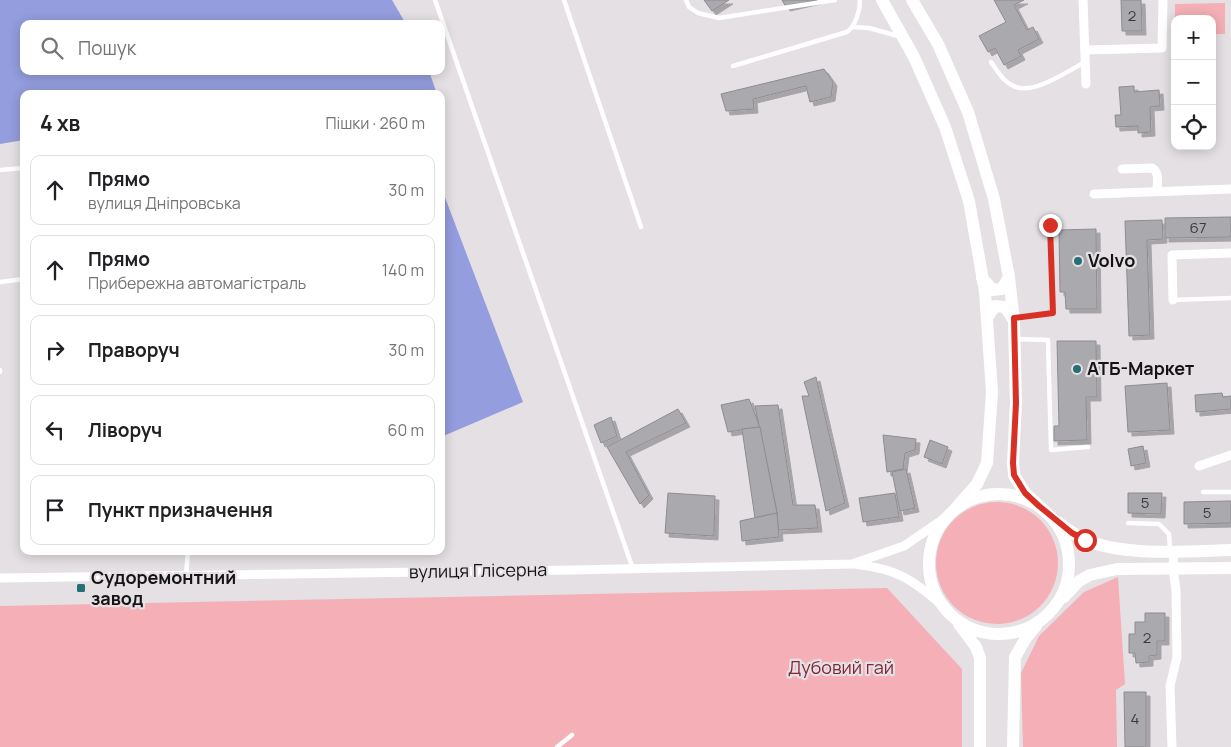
<!DOCTYPE html>
<html lang="uk">
<meta charset="utf-8">
<style>
:root{--surface:#fff;--page:#f2f2f2;--text:#202124;--muted:#757577;--line:#e0e0e0}
body{margin:0;font-family:Manrope,sans-serif;background:var(--page);color:var(--text)}
.controls{position:absolute;right:15px;top:15px;display:grid;overflow:hidden;border-radius:10px;box-shadow:0 2px 12px #0003}
.controls button{width:45px;height:45px;display:grid;place-items:center;padding:0;border:0;border-bottom:1px solid var(--line);background:var(--surface);color:var(--text);font:25px sans-serif}
.stop{position:absolute;width:15px;height:15px;margin:-11px;border:4px solid #d93025;border-radius:50%;background:#fff}
.stop.end{background:#d93025;border-color:#fff;box-shadow:0 1px 5px #0008}
.list{margin:0;padding:0;list-style:none}
h2{display:flex;justify-content:space-between;align-items:center;height:65px;margin:0;padding:0 20px;font-size:21px}
h2 small{font-size:16px;font-weight:400;color:var(--muted)}
.list li{display:grid;grid-template-columns:32px 1fr auto;gap:15px;align-items:center;box-sizing:border-box;height:70px;margin:0 10px 10px;padding:0 10px;border:1px solid var(--line);border-radius:10px}
.list b{display:block;font-size:19px;white-space:nowrap}
.list p{margin:0;font-size:16px;white-space:nowrap;color:var(--muted)}
.list em{font-size:16px;font-style:normal;color:var(--muted)}
.icon{flex:none;width:28px;height:28px;fill:none;stroke:currentColor;stroke-width:2;stroke-linecap:round;stroke-linejoin:round}
.map{position:relative;flex:none;width:1231px;height:747px;overflow:hidden}
.search{position:absolute;background:var(--surface);box-shadow:0 2px 12px #0003;left:20px;top:20px;width:425px;height:55px;display:flex;align-items:center;gap:12px;box-sizing:border-box;padding:0 18px;border-radius:10px;color:var(--muted);font-size:19px}
.panel{position:absolute;background:var(--surface);box-shadow:0 2px 12px #0003;left:20px;top:90px;width:425px;height:465px;border-radius:10px}
.map>svg:first-child{display:block}
.green{fill:#f4b0b6}
.water{fill:#949ddd}
.building{fill:#aaa9ad;stroke:#8e8c90;filter:url(#shadow)}
.lines{fill:none;stroke-linecap:round;stroke-linejoin:round}
.service{stroke:#fff;stroke-width:4.5}
.minor{stroke:#fff;stroke-width:9}
.primary{stroke:#fff;stroke-width:12}
.route{stroke:#d93025;stroke-width:6}
.poi-dot{fill:#256f77;stroke:#e4e0e4;stroke-width:2}
.labels{text-anchor:middle;stroke-width:4.5;stroke-linejoin:round;paint-order:stroke}
.number-label{font-size:15px;fill:#3a393b}
.poi-label{font-size:18px;font-weight:bold;fill:#151415;stroke:#e4e0e4;text-anchor:start}
.street-label{font-size:18px;fill:#151415;stroke:#e4e0e4}
.park-label{font-size:18px;fill:#812637;stroke:#e4e0e4}
</style>
<div class="map">
<svg width="1231" height="747" viewBox="0 0 1231 747">
<defs>
<filter id="shadow"><feDropShadow dx="4" dy="4" stdDeviation="0" flood-color="#0004"/></filter>
</defs>
<rect width="100%" height="100%" fill="#e4e0e4"/>
<g class="green">
<polygon points="1225,3 1225,34 1212,34 1212,19 1175,19 1175,4"/>
<circle cx="997" cy="563" r="61"/>
<polygon points="1118,577 1125,684 1116,690 1117,747 1023,747 1021,673 1039,636 1084,592"/>
<polygon points="887,588 962,669 962,747 0,747 0,606"/>
</g>
<g class="water">
<polygon points="0,0 392,0 406,24 24,24 24,71 429,71 437,94 24,94 24,140 0,144"/>
<polygon points="441,187 523,402 441,437"/>
</g>
<g class="building">
<polygon points="704,0 729,0 712,11"/>
<polygon points="782,0 817,0 786,7"/>
<polygon points="994,0 1024,0 1014,5 1027,30 1033,27 1039,39 1018,50 1021,56 1004,65 995,48 988,52 979,36 1006,22"/>
<polygon points="1121,0 1141,0 1142,31 1122,31"/>
<polygon points="824,69 833,82 831,97 810,102 806,86 753,99 754,109 726,111 721,94"/>
<polygon points="1134,86 1134,92 1159,90 1160,106 1150,107 1151,132 1138,133 1138,126 1116,127 1115,115 1121,115 1119,87"/>
<polygon points="1231,217 1231,237 1165,238 1165,218"/>
<polygon points="1162,220 1163,239 1147,240 1150,335 1129,336 1125,221"/>
<polygon points="1096,229 1097,309 1066,309 1065,292 1060,292 1059,230"/>
<polygon points="1057,341 1096,341 1097,397 1086,397 1087,440 1054,441 1054,426 1059,426"/>
<polygon points="816,377 845,503 826,511 802,396 809,396 804,382"/>
<polygon points="1167,383 1170,430 1128,432 1125,386"/>
<polygon points="1222,393 1223,397 1231,396 1231,409 1196,412 1195,395"/>
<polygon points="749,399 760,427 728,432 721,405"/>
<polygon points="778,405 793,505 815,505 818,528 778,530 777,513 755,406"/>
<polygon points="678,409 686,423 626,452 649,495 640,504 607,447"/>
<polygon points="611,417 617,436 601,443 594,425"/>
<polygon points="760,427 777,513 755,518 742,429"/>
<polygon points="883,435 916,439 915,450 905,453 903,469 887,472"/>
<polygon points="930,440 948,447 942,464 924,457"/>
<polygon points="23,446 24,446 24,470 22,470"/>
<polygon points="1143,446 1146,463 1131,466 1128,449"/>
<polygon points="906,469 915,508 900,511 892,472"/>
<polygon points="668,493 715,496 714,536 665,533"/>
<polygon points="895,493 899,517 863,522 859,498"/>
<polygon points="1128,493 1162,493 1161,514 1128,513"/>
<polygon points="1231,501 1231,523 1184,524 1184,502"/>
<polygon points="777,513 779,537 742,541 740,521"/>
<polygon points="1145,613 1165,613 1165,641 1157,641 1157,655 1149,656 1149,662 1136,663 1135,653 1129,653 1129,634 1135,634 1135,622 1145,622"/>
<polygon points="1124,692 1146,692 1146,747 1125,747"/>
</g>
<g class="lines">
<g class="service">
<polyline points="435,0 633,569"/>
<polyline points="564,0 641,227"/>
<polyline points="686,0 689,7 698,13 719,18 835,0"/>
<polyline points="853,27 869,28 898,36"/>
<path d="M991,62C998,72 1004,83 1016,87C1035,94 1068,71 1085,62"/>
<path d="M733,66L847,32C856,25 860,11 860,0"/>
<polyline points="0,170 24,168"/>
<polyline points="0,282 24,279"/>
<polyline points="1173,300 1231,298"/>
<polyline points="1015,317 1053,313 1050,225"/>
<polyline points="1016,339 1048,340 1051,450 1088,447"/>
<polyline points="0,370 0,372"/>
<polyline points="1203,492 1231,492"/>
<polyline points="1128,523 1159,524 1169,534 1170,549"/>
<polyline points="186,575 188,551"/>
<polyline points="557,747 572,735"/>
</g>
<g class="minor">
<polyline points="1083,0 1086,84"/>
<polyline points="1085,50 1162,48 1163,0"/>
<path d="M1122,169L1152,168C1160,172 1157,183 1157,191"/>
<polyline points="1094,194 1231,189"/>
<polyline points="1173,300 1172,255 1231,253"/>
<polyline points="1199,466 1231,455"/>
<path d="M854,564C866,566 878,567 889,571C909,577 925,591 941,604"/>
<polyline points="0,578 572,570 852,564 904,546 945,518"/>
<polyline points="1172,747 1170,686 1177,657 1176,590 1173,569 1174,551"/>
</g>
<g class="primary">
<polyline points="882,0 914,57 945,127 969,201 985,292 992,392 987,463 977,484 956,508"/>
<polyline points="912,0 938,44 968,112 994,199 1009,277 1014,321 1016,403 1013,463 1014,475 1025,493 1039,506"/>
<polyline points="982,278 993,290 1002,289 1009,277"/>
<polyline points="987,318 995,306 1005,307 1013,319"/>
<circle cx="999" cy="564" r="70"/>
<path d="M1058,522C1066,528 1074,535 1084,539C1121,557 1189,551 1231,550"/>
<polyline points="1064,597 1079,581 1090,575 1117,569 1231,568"/>
<polyline points="959,624 976,647 980,658 980,747"/>
<polyline points="1013,747 1015,657 1026,638 1036,626"/>
</g>
</g>
<g class="lines">
<polyline class="route" points="1050,225 1053,313 1014,318 1016,403 1013,463 1014,475 1025,493 1039,506 1072,533 1085,540"/>
</g>
<g class="poi-dot">
<circle cx="1078" cy="261" r="5"/>
<circle cx="1077" cy="369" r="5"/>
<rect x="76" y="583" width="10" height="10" rx="2.5"/>
</g>
<g class="labels">
<g class="number-label">
<text x="1132" y="21">2</text>
<text x="1198" y="233">67</text>
<text x="1145" y="508">5</text>
<text x="1207" y="518">5</text>
<text x="1147" y="643">2</text>
<text x="1135" y="724">4</text>
</g>
<g class="poi-label">
<text x="1088" y="267">Volvo</text>
<text x="1087" y="375">АТБ-Маркет</text>
<text x="91" y="584">Судоремонтний<tspan x="91" dy="21">завод</tspan></text>
</g>
<g class="street-label">
<text transform="translate(478 571) rotate(-1)" y="6">вулиця Глісерна</text>
</g>
<g class="park-label">
<text x="841" y="674">Дубовий гай</text>
</g>
</g>
</svg>
<div class="controls">
<button>+</button>
<button>−</button>
<button><svg class="icon" aria-label="locate" viewBox="0 0 24 24"><circle cx="12" cy="12" r="6"/><path d="M12 2v4M12 18v4M2 12h4M18 12h4"/></svg></button>
</div>
<div class="stop" style="left:1085px;top:540px"></div>
<div class="stop end" style="left:1050px;top:225px"></div>
<div class="search"><svg class="icon" aria-label="search" viewBox="0 0 24 24"><circle cx="10" cy="10" r="6"/><path d="M15 15l6 6"/></svg>Пошук</div>
<section class="panel">
<h2>4 хв<small>Пішки · 260 m</small></h2>
<ul class="list">
<li><svg class="icon" aria-label="ahead" viewBox="0 0 24 24"><path d="M12 20V5M6 11l6-6 6 6"/></svg><div><b>Прямо</b><p>вулиця Дніпровська</p></div><em>30 m</em></li>
<li><svg class="icon" aria-label="ahead" viewBox="0 0 24 24"><path d="M12 20V5M6 11l6-6 6 6"/></svg><div><b>Прямо</b><p>Прибережна автомагістраль</p></div><em>140 m</em></li>
<li><svg class="icon" aria-label="right" viewBox="0 0 24 24"><path d="M7 20v-9h11M14 6l5 5-5 5"/></svg><div><b>Праворуч</b></div><em>30 m</em></li>
<li><svg class="icon" aria-label="left" viewBox="0 0 24 24"><path d="M17 20v-9H6M10 6l-5 5 5 5"/></svg><div><b>Ліворуч</b></div><em>60 m</em></li>
<li><svg class="icon" aria-label="arrive" viewBox="0 0 24 24"><path d="M6 21V4h12l-3 4 3 4H6"/></svg><div><b>Пункт призначення</b></div></li>
</ul>
</section>
</div>
